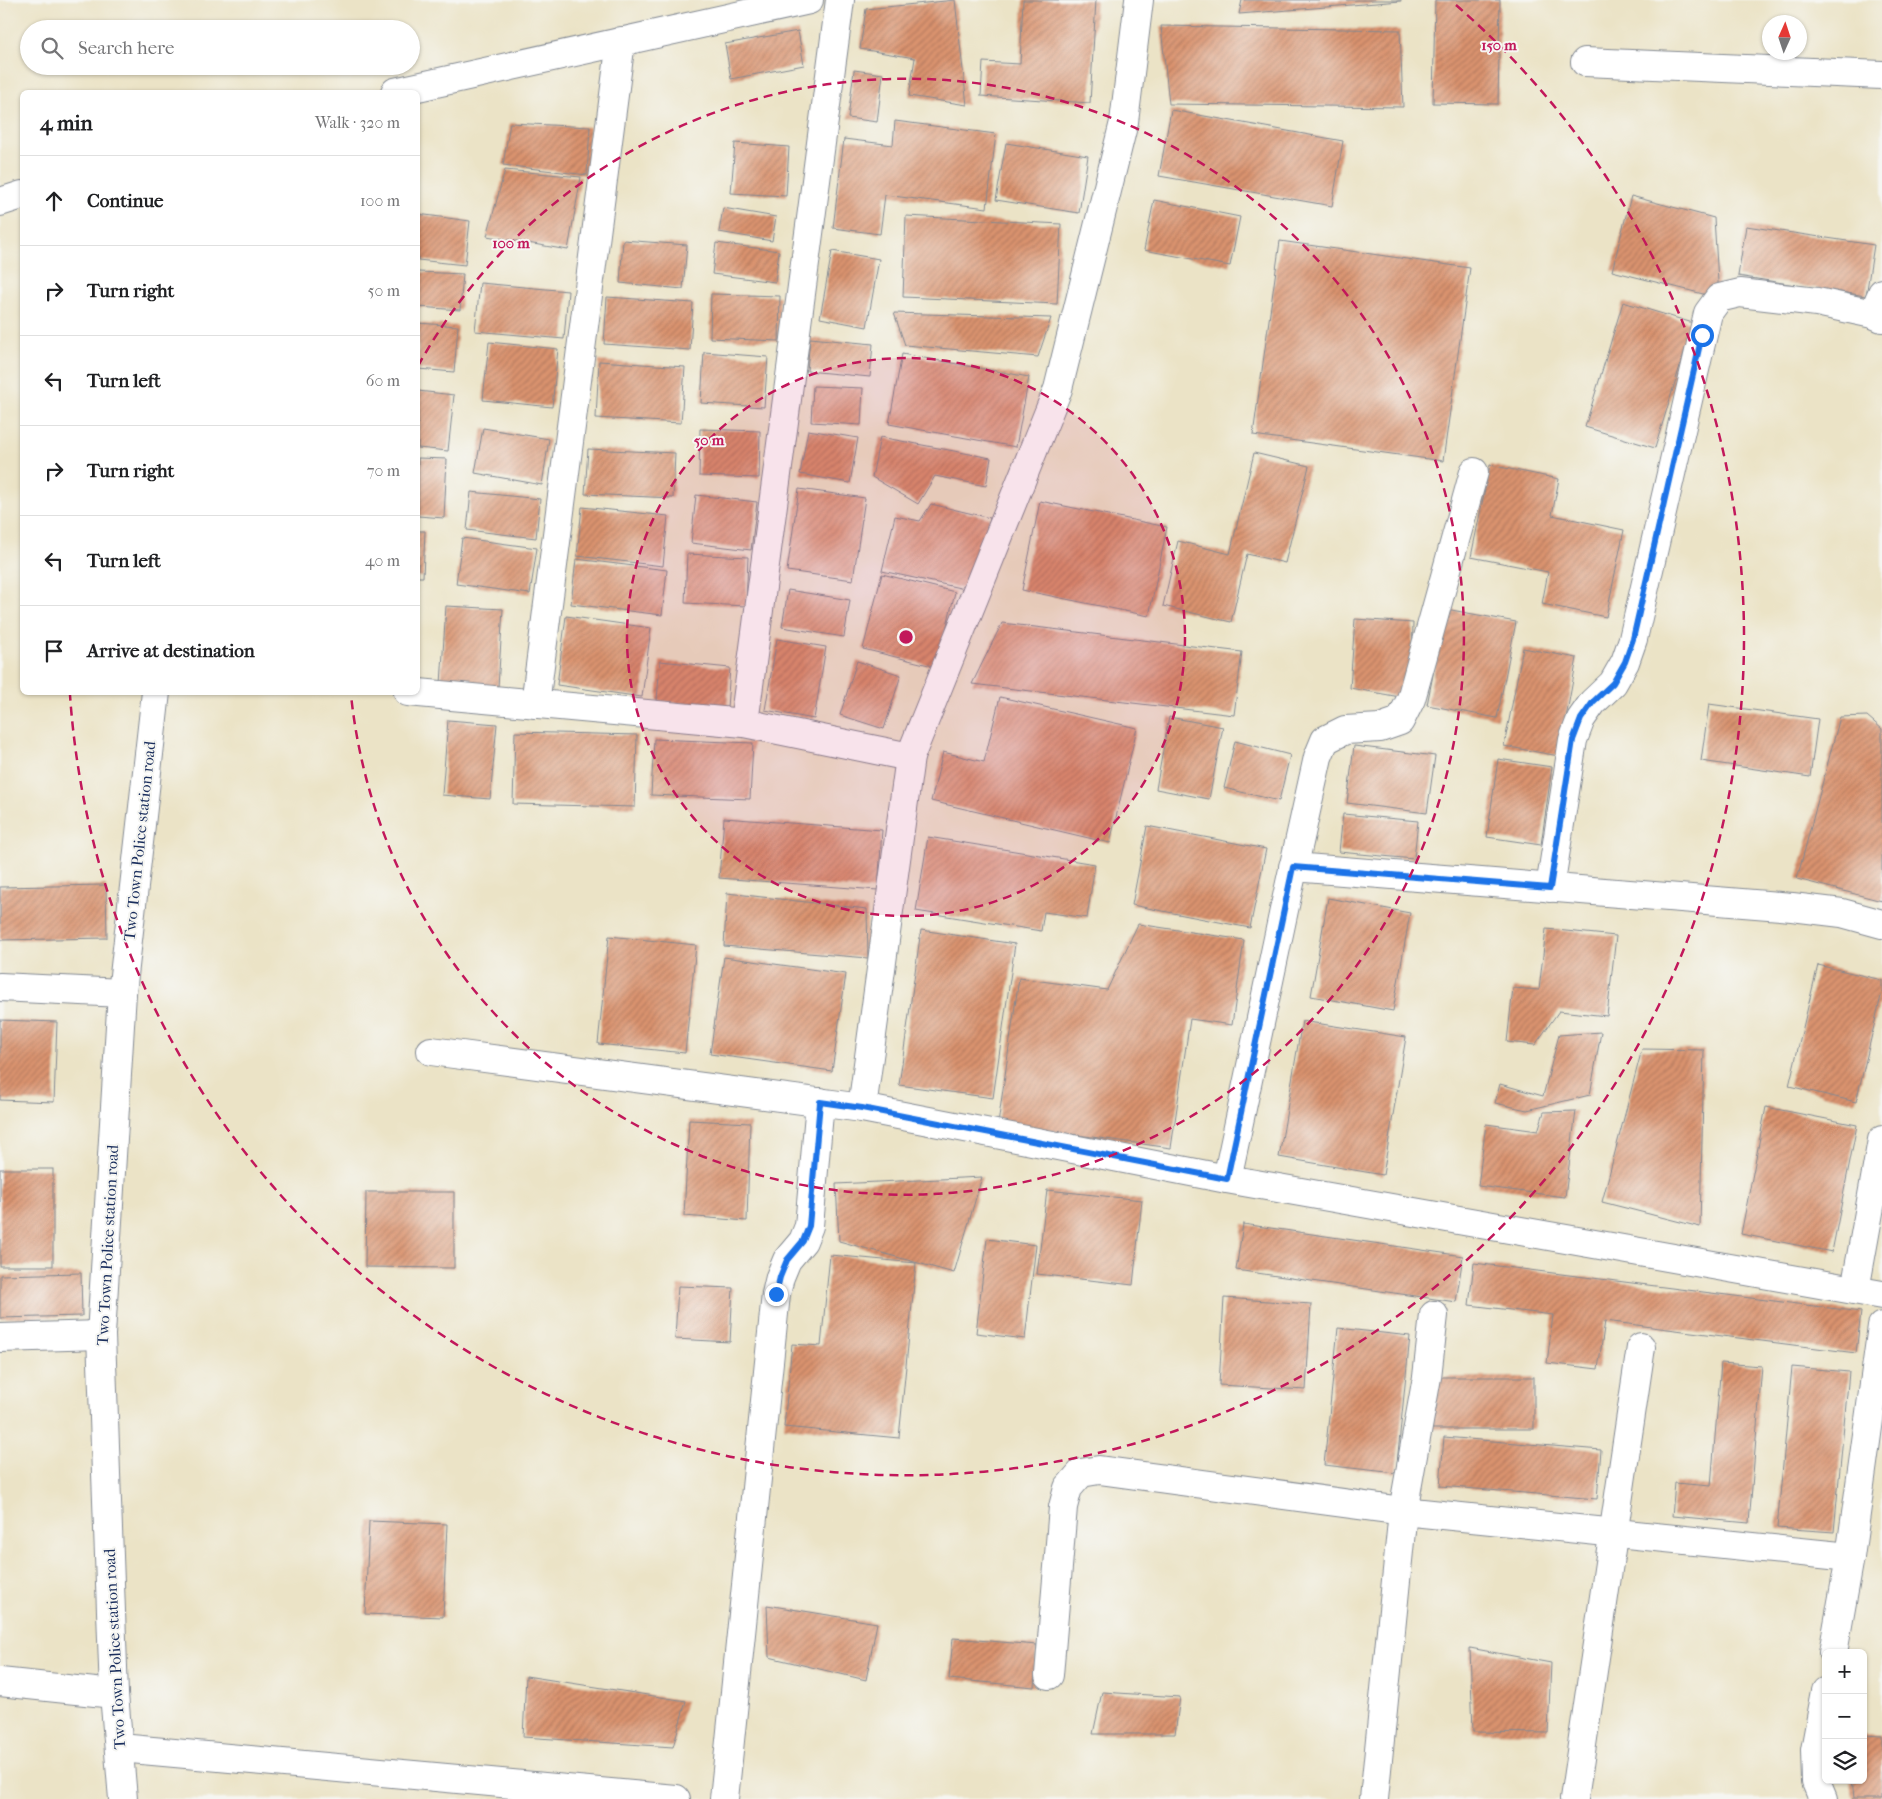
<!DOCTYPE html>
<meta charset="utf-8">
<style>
:root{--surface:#fff;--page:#f2f2f2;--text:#202124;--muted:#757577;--line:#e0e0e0}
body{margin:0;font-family:"IM FELL French Canon",serif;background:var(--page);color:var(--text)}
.controls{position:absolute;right:15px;bottom:15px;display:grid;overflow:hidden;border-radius:8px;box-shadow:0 1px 4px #0004}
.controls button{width:45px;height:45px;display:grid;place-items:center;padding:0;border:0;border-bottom:1px solid var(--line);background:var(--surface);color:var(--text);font:25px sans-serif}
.compass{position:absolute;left:1762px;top:15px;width:45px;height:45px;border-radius:50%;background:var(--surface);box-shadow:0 1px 4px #0004;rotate:3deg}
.stop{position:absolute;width:15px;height:15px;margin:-11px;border:4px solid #1a73e8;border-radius:50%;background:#fff}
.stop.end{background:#1a73e8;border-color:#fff;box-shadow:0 1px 5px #0008}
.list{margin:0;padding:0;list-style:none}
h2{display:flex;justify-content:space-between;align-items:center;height:65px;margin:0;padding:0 20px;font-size:21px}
h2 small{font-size:16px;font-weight:400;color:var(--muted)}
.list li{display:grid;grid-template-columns:32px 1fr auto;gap:15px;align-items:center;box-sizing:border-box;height:90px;padding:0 20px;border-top:1px solid var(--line)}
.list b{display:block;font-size:19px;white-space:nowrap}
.list em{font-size:16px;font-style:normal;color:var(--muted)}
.icon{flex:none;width:28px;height:28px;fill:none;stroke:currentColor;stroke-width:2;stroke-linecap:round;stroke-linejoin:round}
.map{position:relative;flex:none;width:1882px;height:1799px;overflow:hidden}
.search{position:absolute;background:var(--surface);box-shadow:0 1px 4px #0004;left:20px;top:20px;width:400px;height:55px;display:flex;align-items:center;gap:12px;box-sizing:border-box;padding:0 18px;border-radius:28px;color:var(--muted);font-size:19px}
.panel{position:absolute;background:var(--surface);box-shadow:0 1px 4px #0004;left:20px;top:90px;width:400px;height:605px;border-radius:8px}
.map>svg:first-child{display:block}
.building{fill:url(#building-hatch)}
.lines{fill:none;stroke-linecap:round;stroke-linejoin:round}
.minor-casing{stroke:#838992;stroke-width:30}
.minor{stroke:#fff;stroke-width:28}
.route{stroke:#1a73e8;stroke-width:6}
.ring{fill:none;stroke:#c2185b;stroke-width:2.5;stroke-dasharray:9 6}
.labels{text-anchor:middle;stroke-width:4;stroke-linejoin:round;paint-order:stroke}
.street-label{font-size:16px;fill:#1b2f5e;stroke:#f6f6f2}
.centre{fill:#c2185b;stroke:#f6f6f2;stroke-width:2.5}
.ring-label{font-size:15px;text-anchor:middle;font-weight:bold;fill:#c2185b;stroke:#f6f6f2;stroke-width:4;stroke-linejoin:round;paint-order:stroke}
</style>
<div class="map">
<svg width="1882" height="1799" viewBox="0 0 1882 1799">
<defs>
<pattern id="building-hatch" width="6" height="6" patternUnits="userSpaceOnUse" patternTransform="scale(1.25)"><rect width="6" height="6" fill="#da936e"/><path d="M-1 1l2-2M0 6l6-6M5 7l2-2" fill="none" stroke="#b0785e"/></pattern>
</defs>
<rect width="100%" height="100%" fill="#f6f6f2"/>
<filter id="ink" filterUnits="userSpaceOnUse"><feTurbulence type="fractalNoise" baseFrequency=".02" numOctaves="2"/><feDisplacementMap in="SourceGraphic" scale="10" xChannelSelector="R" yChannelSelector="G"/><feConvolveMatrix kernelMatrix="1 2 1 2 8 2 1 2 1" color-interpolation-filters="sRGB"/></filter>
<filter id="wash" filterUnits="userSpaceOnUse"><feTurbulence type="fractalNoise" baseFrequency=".0096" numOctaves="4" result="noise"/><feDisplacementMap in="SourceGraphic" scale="20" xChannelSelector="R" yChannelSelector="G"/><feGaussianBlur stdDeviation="1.12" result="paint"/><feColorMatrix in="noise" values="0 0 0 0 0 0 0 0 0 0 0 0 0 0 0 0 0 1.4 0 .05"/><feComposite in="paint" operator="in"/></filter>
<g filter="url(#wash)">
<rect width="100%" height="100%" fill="#ebe3c6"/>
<g id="blocks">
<g class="building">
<polygon points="955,0 967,105 909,96 915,58 860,49 866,9"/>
<polygon points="1023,0 1096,0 1090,103 981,96 983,62 1020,64"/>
<polygon points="1242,0 1401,0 1401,1 1239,14"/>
<polygon points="1435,0 1500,0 1498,104 1433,103"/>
<polygon points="1161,26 1400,30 1403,107 1169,104"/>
<polygon points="798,31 804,65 731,79 725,44"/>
<polygon points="854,70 883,74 877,122 848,118"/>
<polygon points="1171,110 1343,141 1332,206 1159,176"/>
<polygon points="895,121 996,134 987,208 885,195 880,234 833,228 844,139 893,145"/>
<polygon points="510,123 590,127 587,175 503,165"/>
<polygon points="735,143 789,147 786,196 731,193"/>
<polygon points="1006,143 1088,156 1079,213 996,200"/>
<polygon points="505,170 581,177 568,250 487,236"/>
<polygon points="1631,196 1714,218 1719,298 1612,271"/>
<polygon points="1154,200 1240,217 1230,266 1144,250"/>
<polygon points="723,208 776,217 772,241 719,232"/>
<polygon points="418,214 470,221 465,265 418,260"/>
<polygon points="906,216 1061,224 1057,304 903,297"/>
<polygon points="1746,226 1874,245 1866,296 1738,276"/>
<polygon points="623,240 687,245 683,289 620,283"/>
<polygon points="1280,241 1470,268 1443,461 1253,435"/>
<polygon points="716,243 779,251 775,282 712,274"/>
<polygon points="832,251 879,259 867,327 820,318"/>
<polygon points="418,272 463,274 460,310 418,307"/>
<polygon points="480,283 568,291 564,339 475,331"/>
<polygon points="711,294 780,296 779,341 710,338"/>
<polygon points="607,297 693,303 690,350 604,344"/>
<polygon points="1623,302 1693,323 1655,448 1585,427"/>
<polygon points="894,313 1051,318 1038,357 905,345"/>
<polygon points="418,323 458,326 454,372 418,369"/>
<polygon points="810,338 873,344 870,377 807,371"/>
<polygon points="489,342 558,349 552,407 483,400"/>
<polygon points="704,352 768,357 764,407 701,403"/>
<polygon points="902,354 1029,377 1016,447 889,424"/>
<polygon points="599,361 685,367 681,423 596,418"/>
<polygon points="813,386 863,388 861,425 811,422"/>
<polygon points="418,391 454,395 448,451 418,448"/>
<polygon points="483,428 549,439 542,485 475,473"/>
<polygon points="700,429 760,431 759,478 699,476"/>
<polygon points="808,430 858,438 850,483 800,474"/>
<polygon points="880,437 991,458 986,486 935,476 918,504 872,477"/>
<polygon points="588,449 675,453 673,498 585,494"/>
<polygon points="1254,453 1309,466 1285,563 1247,554 1231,622 1163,606 1178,541 1230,554"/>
<polygon points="418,458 447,459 444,518 418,516"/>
<polygon points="1490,465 1559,479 1552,515 1624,530 1606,617 1542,604 1548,572 1471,557"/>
<polygon points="799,489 865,498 853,580 787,571"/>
<polygon points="471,492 540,499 536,538 467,530"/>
<polygon points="696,495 757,502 751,550 691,543"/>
<polygon points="1040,501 1167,527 1149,616 1022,590"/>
<polygon points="931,504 990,518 974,591 882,571 895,516 920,521"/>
<polygon points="582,507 668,516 663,566 577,556"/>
<polygon points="418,531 425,531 423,577 418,577"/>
<polygon points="462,538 537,548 530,594 456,584"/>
<polygon points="687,554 748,557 746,606 685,603"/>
<polygon points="576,559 667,570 662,615 571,604"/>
<polygon points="882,574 955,592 937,667 863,649"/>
<polygon points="788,590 850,600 844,637 782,627"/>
<polygon points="446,606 503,609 498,687 441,684"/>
<polygon points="1446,609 1516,622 1497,718 1427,705"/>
<polygon points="566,616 651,628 642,697 557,685"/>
<polygon points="1355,619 1413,623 1411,699 1350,688"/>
<polygon points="1002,623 1242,652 1234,715 972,684"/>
<polygon points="777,639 826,647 814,719 765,710"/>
<polygon points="1523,648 1577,658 1559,756 1504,746"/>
<polygon points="660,661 730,668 727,708 657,701"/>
<polygon points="857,661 901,675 884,729 840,715"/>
<polygon points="1000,697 1137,728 1110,843 931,801 943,752 984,762"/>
<polygon points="1709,704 1818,719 1810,777 1701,761"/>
<polygon points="1867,716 1882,729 1882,901 1797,879 1840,717"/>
<polygon points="1169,717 1223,727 1209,799 1156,789"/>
<polygon points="448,720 497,724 490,799 442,795"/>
<polygon points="515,732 637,735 635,807 513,804"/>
<polygon points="654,739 753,743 750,799 651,795"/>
<polygon points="1235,741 1290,755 1279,801 1224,788"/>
<polygon points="1354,746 1435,756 1427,813 1347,803"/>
<polygon points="1498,759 1552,767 1541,845 1487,837"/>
<polygon points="1343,814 1418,821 1414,859 1339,852"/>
<polygon points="724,818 882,830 878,890 719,878"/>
<polygon points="1147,826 1266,849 1250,928 1132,905"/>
<polygon points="928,837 1095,864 1087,918 1044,912 1041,931 916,911"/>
<polygon points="106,885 107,938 0,940 0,887"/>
<polygon points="727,893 867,909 868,958 724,946"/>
<polygon points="1328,898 1410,913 1393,1011 1311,996"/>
<polygon points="1138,924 1244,940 1232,1025 1190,1019 1171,1148 998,1124 1019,978 1107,990"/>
<polygon points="1546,929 1616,936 1607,1016 1559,1011 1535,1045 1507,1042 1513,988 1539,990"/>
<polygon points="921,930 1015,944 993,1098 899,1085"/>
<polygon points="609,936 696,945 685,1053 598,1044"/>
<polygon points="724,957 846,974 832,1071 710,1054"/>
<polygon points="1818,965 1882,980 1882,992 1856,1102 1789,1086"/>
<polygon points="0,1020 57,1022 54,1102 0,1100"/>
<polygon points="1302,1021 1406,1037 1383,1175 1279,1157"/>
<polygon points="1601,1032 1590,1095 1527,1110 1495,1103 1500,1084 1543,1096 1559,1035"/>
<polygon points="1642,1049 1704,1050 1700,1227 1602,1202"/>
<polygon points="1766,1107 1857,1125 1832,1252 1741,1234"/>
<polygon points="1576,1111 1565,1197 1478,1186 1486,1124 1538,1131 1544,1112"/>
<polygon points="689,1120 750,1123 747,1221 684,1216"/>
<rect x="0" y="1169" width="53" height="97"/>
<polygon points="982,1177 954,1273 839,1241 836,1184"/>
<polygon points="1047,1190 1142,1200 1133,1285 1037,1274"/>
<polygon points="366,1192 454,1192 454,1268 365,1267"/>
<polygon points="1243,1224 1463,1256 1456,1302 1236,1270"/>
<polygon points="987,1239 1036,1245 1025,1339 976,1333"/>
<polygon points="830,1255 916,1263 899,1438 784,1427 792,1344 821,1346"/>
<polygon points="1474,1263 1861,1312 1856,1353 1605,1321 1598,1369 1547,1363 1553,1315 1469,1305"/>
<polygon points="81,1273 82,1316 0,1318 0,1275"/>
<polygon points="678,1286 733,1288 730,1342 675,1339"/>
<polygon points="1224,1298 1311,1304 1306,1390 1219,1385"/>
<polygon points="1338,1328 1410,1336 1396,1473 1324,1465"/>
<polygon points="1721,1363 1762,1366 1749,1523 1672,1516 1675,1483 1711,1486"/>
<polygon points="1792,1367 1849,1372 1834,1532 1777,1528"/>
<rect x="1427" y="1377" width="107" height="52"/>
<polygon points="1444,1437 1601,1450 1597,1499 1440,1486"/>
<polygon points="369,1521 447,1524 443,1617 365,1614"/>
<polygon points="767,1605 877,1623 866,1680 769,1657"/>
<polygon points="953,1638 1037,1645 1034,1687 949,1679"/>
<polygon points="1470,1648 1551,1663 1548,1733 1473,1732"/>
<polygon points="526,1676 686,1701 673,1747 523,1737"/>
<polygon points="1102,1692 1180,1697 1175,1734 1093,1734"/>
<polygon points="1863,1735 1882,1736 1882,1799 1853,1799 1851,1780 1863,1780"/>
</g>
</g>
</g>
<g filter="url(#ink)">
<use href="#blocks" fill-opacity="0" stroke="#838992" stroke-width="1"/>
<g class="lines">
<g class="minor-casing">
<g id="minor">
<polyline points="1585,62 1882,75"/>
<polyline points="395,92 809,0"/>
<polyline points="0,202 22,195"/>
<polyline points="1873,314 1882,293"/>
<polyline points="408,692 744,723 910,757"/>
<polyline points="535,704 621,41"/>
<polyline points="744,723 840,0"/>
<polyline points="1293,867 1792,907 1842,913 1882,924"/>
<polyline points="1550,888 1573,740 1581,719 1593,702 1613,683 1625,662 1633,639 1708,313 1719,298 1740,293 1817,302 1873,314 1882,318"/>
<polyline points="0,987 122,993"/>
<polyline points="431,1051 862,1108 1227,1179 1882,1295"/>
<polyline points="862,1108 910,757 1058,389 1124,122 1139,0"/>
<polyline points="1227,1179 1284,910 1318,757 1325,740 1345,730 1380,728 1400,721 1411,699 1474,472"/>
<polyline points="1855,1290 1882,1140"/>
<polyline points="0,1338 101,1335"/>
<polyline points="1833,1653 1850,1557 1882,1326"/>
<polyline points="1049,1675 1063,1507 1068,1488 1081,1473 1099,1470 1403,1511 1850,1557"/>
<polyline points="0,1682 114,1694"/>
<polyline points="120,1748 676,1799"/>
<polyline points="123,1799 114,1694 101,1335 122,993 156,692"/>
<polyline points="724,1799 776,1294 780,1277 787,1260 803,1241 809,1226 820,1102"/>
<polyline points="1374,1799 1403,1511 1427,1377 1434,1315"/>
<polyline points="1574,1799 1641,1347"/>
<polyline points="1823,1799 1816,1782 1815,1750 1826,1691"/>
</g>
</g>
<use href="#minor" class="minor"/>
</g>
</g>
<g class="lines" filter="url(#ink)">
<polyline class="route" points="776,1294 780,1277 787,1260 803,1241 809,1226 820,1102 862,1108 1227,1179 1293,867 1550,888 1573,740 1581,719 1593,702 1613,683 1625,662 1633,639 1702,335"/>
</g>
<circle cx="906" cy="637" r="279" fill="#c2185b" fill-opacity=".12"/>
<g class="ring">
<circle cx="906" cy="637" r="279"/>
<path d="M418 366A558 558 0 1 1 351 695"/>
<path d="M1456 5A838 838 0 1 1 70 695"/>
</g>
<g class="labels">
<g class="street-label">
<text transform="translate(139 841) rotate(-84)" y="6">Two Town Police station road</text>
<text transform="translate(107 1245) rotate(-87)" y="6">Two Town Police station road</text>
<text transform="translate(114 1649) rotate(-93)" y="6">Two Town Police station road</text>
</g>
</g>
<circle cx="906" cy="637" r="8" class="centre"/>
<g class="ring-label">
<text x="1499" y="50">150 m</text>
<text x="511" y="248">100 m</text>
<text x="709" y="445">50 m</text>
</g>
</svg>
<div class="controls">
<button>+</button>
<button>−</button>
<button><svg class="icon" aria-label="layers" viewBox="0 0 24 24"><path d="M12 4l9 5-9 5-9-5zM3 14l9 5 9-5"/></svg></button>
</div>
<svg class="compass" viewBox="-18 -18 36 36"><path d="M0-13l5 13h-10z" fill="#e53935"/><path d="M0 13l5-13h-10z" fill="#757577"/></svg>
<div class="stop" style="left:1702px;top:335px"></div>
<div class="stop end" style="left:776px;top:1294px"></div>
<div class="search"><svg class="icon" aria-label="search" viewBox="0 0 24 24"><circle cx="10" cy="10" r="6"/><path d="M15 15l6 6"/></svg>Search here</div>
<section class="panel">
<h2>4 min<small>Walk · 320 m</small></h2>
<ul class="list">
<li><svg class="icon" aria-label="ahead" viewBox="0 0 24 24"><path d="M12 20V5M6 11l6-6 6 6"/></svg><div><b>Continue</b></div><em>100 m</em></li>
<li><svg class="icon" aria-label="right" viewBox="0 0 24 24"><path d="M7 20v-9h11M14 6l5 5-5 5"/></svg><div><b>Turn right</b></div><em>50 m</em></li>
<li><svg class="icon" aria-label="left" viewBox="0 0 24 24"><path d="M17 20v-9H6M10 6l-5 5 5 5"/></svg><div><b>Turn left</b></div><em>60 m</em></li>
<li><svg class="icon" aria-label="right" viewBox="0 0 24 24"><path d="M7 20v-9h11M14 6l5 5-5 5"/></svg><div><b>Turn right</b></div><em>70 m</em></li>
<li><svg class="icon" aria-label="left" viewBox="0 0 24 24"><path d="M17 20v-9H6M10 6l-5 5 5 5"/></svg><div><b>Turn left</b></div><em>40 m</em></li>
<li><svg class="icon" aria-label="arrive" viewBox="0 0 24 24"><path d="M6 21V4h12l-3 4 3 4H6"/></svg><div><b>Arrive at destination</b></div></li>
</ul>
</section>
</div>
